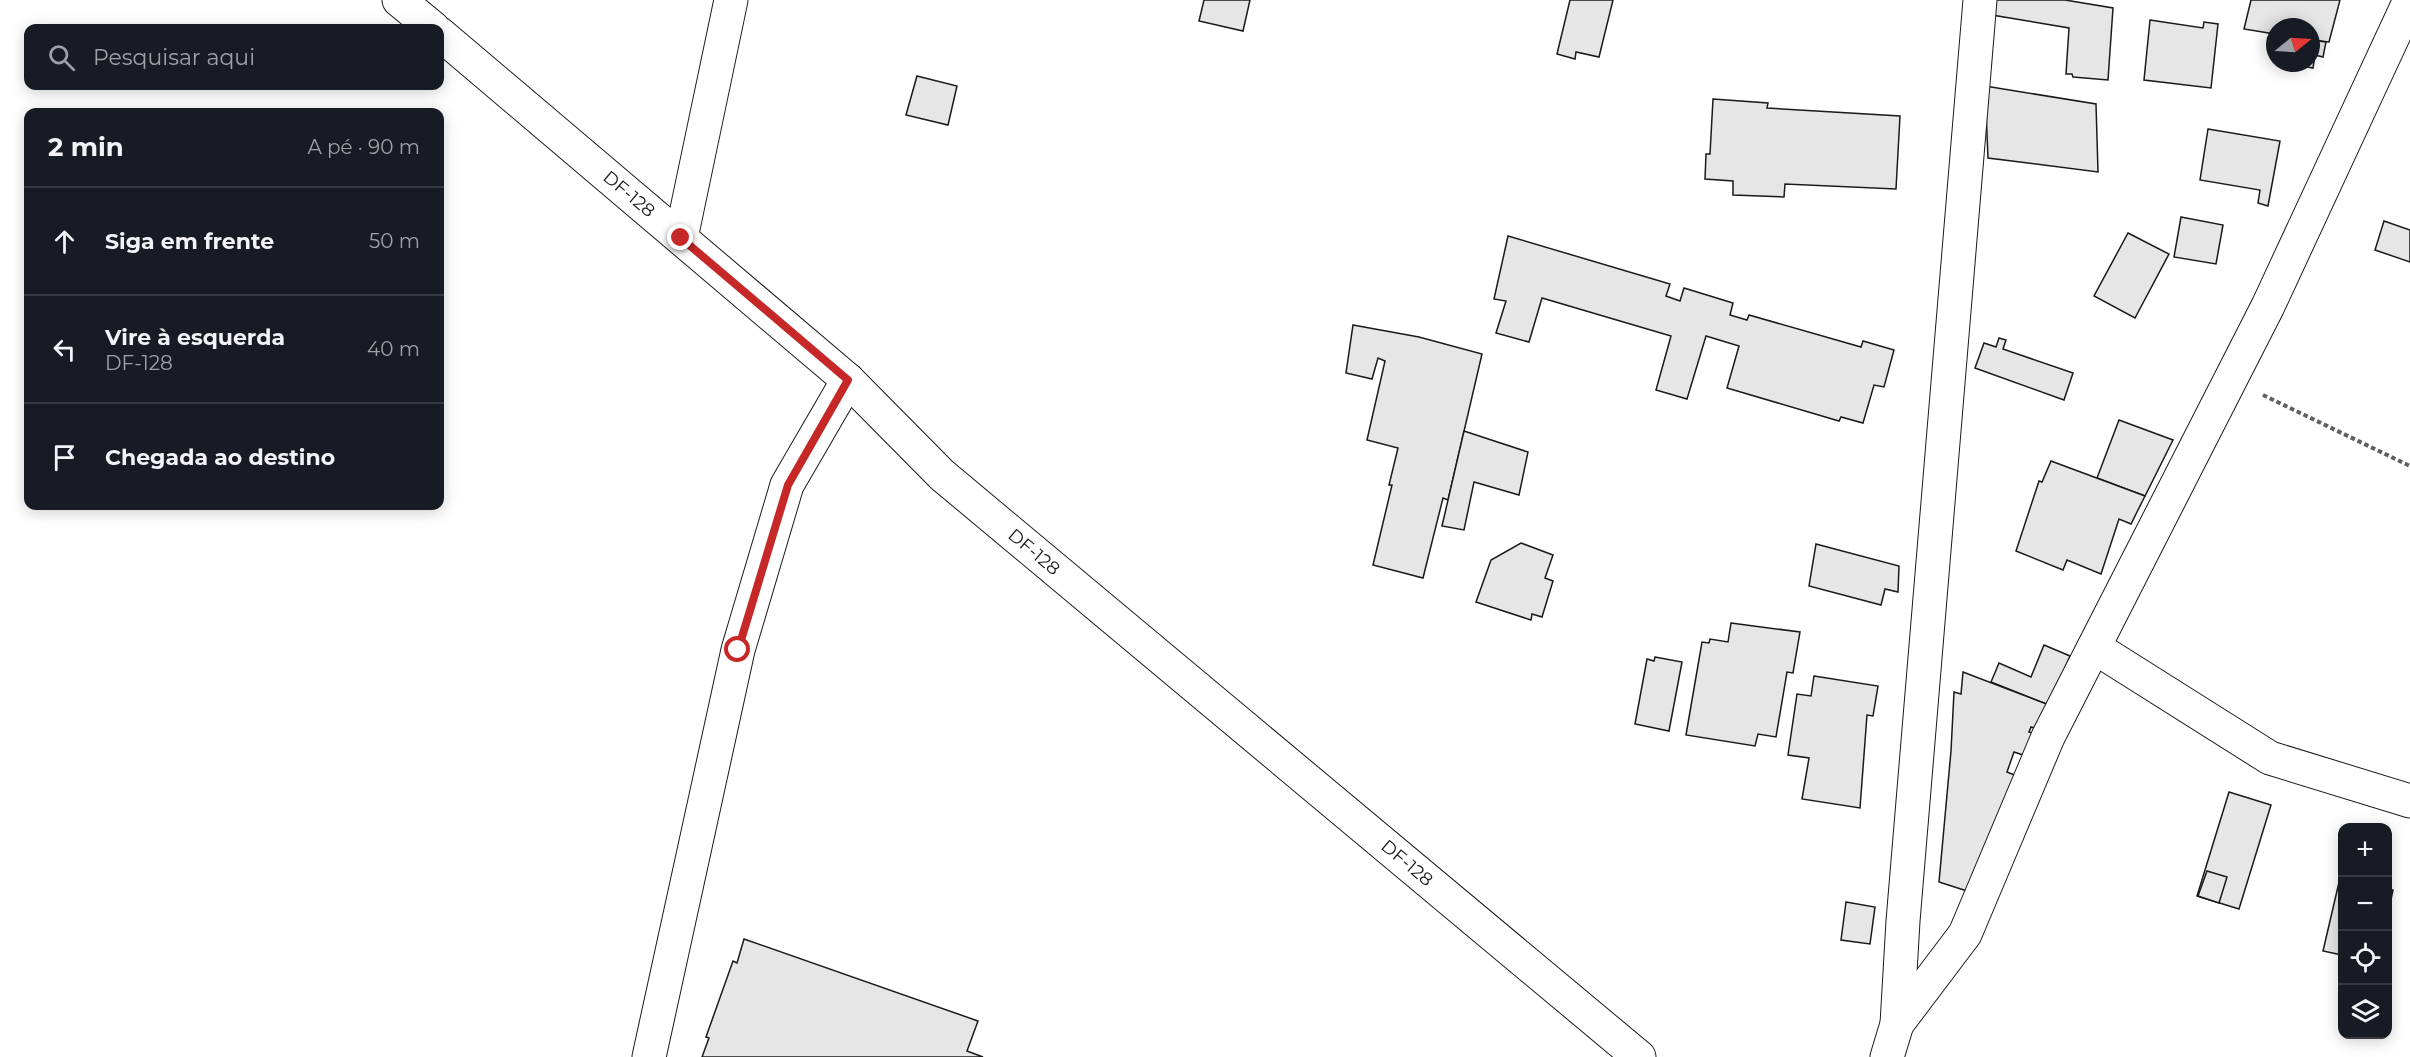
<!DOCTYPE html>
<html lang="pt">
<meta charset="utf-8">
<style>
:root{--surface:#171b24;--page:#20242c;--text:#f1f3f6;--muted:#9ea1a6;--line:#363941}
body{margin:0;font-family:Montserrat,sans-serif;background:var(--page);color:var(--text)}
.controls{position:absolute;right:18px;bottom:18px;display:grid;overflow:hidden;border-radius:12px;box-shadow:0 3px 15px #0003}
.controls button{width:54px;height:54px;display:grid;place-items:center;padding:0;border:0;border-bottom:2px solid var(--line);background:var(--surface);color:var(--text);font:30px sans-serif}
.compass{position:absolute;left:2266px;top:18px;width:54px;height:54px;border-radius:50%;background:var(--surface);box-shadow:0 3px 15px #0003;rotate:72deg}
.stop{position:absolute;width:18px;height:18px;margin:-14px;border:4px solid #c62828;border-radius:50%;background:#fff}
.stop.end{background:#c62828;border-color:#fff;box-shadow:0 2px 6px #0008}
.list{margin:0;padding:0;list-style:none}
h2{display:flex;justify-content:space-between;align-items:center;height:78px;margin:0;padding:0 24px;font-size:26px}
h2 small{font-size:20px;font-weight:400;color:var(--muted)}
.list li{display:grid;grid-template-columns:39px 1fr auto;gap:18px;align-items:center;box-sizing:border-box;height:108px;padding:0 24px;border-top:2px solid var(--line)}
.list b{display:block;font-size:22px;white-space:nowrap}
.list p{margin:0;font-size:20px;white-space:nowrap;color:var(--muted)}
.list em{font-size:20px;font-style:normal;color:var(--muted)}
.icon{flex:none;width:33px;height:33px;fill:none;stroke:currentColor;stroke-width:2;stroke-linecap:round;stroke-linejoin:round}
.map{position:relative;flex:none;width:2410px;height:1057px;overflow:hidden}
.search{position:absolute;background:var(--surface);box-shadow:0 3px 15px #0003;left:24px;top:24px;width:420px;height:66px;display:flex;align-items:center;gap:15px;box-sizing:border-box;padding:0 21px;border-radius:12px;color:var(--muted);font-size:22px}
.panel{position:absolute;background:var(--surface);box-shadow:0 3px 15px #0003;left:24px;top:108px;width:420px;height:402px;border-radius:12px}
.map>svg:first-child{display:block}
.building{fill:#e6e6e6;stroke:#1a1a1a;stroke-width:1.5}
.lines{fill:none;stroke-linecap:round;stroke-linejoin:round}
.street-casing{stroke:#1a1a1a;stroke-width:35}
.primary-casing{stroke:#1a1a1a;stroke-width:35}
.path{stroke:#5f5f5f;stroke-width:4;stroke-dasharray:4.5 3;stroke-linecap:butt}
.street{stroke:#fff;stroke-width:33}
.primary{stroke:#fff;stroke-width:33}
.route{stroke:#c62828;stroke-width:8}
.labels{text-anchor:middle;stroke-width:4.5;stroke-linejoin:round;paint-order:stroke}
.street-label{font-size:18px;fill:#1a1a1a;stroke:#fff}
</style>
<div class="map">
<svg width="2410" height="1057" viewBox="0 0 2410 1057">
<rect width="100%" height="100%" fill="#fff"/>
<g class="building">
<polygon points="1204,0 1250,0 1243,31 1199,21"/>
<polygon points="1570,0 1613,0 1599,57 1576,52 1575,59 1557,54"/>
<polygon points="1992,0 2065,0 2113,8 2108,80 2073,77 2072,74 2066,74 2069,28 1992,15"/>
<polygon points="2251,0 2340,0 2329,42 2311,40 2311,27 2275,27 2275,34 2244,29"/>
<polygon points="2150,20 2203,28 2204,22 2218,24 2211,88 2144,80"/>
<polygon points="2311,40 2326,42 2323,57 2315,55 2313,68 2286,63 2311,63"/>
<polygon points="917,76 957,86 948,125 906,115"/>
<polygon points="1985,86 2096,104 2098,172 1988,158"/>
<polygon points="1713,99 1768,103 1767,108 1900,116 1896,189 1785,184 1784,197 1733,195 1733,181 1705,179 1706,154 1710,154"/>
<polygon points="2208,129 2280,141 2268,206 2258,203 2260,190 2200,180"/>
<polygon points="2181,217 2223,225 2216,264 2174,257"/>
<polygon points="2384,221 2410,230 2410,262 2375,250"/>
<polygon points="2128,233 2169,254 2135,318 2094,296"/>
<polygon points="1508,236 1670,284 1666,296 1680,301 1684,288 1733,303 1730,315 1747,320 1749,315 1861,347 1863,341 1894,350 1884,387 1874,385 1863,423 1841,417 1839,421 1727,388 1739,346 1706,336 1687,399 1656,390 1671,336 1542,298 1529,342 1496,333 1506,301 1494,299"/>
<polygon points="1353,325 1419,337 1482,354 1448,500 1443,498 1423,578 1373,565 1392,485 1389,485 1398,448 1367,440 1385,361 1378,358 1372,379 1346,373"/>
<polygon points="1999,338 2006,340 2003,349 2073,373 2064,400 1975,368 1984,343 1996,347"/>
<polygon points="2119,420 2173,440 2145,496 2097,478"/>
<polygon points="1464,431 1528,452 1519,495 1474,482 1464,530 1442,526"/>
<polygon points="2051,461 2145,496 2131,524 2119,519 2101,574 2067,560 2063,570 2016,551 2039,481 2042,482"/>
<polygon points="1521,543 1553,555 1545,578 1553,581 1542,617 1532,614 1531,620 1476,602 1491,560"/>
<polygon points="1816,544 1899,566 1898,592 1885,589 1881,605 1809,586"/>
<polygon points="1731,623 1800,632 1793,673 1787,672 1776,737 1758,734 1755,746 1686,735 1702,642 1709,643 1710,639 1728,642"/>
<polygon points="2044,645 2070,656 2049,705 1991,682 1999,663 2031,677"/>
<polygon points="1655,657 1682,662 1669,731 1635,724 1647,659 1654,661"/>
<polygon points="1963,672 2049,705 2038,729 2031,727 2029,732 2036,734 2026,756 2014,752 2007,772 2017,776 1967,891 1939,882 1951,751 1954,692 1961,694"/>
<polygon points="1814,676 1878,686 1873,716 1867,715 1860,808 1802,799 1809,758 1788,755 1797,694 1811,696"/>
<polygon points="2229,792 2271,805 2239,909 2197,896"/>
<polygon points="2207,871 2227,877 2219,903 2198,896"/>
<polygon points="2340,878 2342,878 2342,955 2323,951"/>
<polygon points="2388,889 2393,890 2388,914"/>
<polygon points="1846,902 1875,907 1870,944 1841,940"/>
<polygon points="744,939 978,1021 967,1051 983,1057 702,1057 709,1038 706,1037 733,961 737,963"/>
</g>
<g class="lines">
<g class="street-casing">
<g id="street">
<polyline points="681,238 731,0"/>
<polyline points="2094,647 2270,758 2410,801"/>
<polyline points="1897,1024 1965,934 2048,737 2268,306 2410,0"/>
<polyline points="649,1057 738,650 787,485 848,380"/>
<polyline points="1887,1057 1897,1024 1903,921 1980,0"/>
</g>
</g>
<g class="primary-casing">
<g id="primary">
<polyline points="399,0 433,28"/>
<polyline points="440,34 848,380 942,475 1639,1057"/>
</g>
</g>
<polyline class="path" points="2263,395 2410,466"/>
<use href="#street" class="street"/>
<use href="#primary" class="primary"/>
</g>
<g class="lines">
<polyline class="route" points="681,238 848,380 788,485 738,650"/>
</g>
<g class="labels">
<g class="street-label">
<text transform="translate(629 194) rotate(40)" y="6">DF-128</text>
<text transform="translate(1034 552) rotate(40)" y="6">DF-128</text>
<text transform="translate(1407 863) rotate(40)" y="6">DF-128</text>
</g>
</g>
</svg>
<div class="controls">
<button>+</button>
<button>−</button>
<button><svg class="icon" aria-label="locate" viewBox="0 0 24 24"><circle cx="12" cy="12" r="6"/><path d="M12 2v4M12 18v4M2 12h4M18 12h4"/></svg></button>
<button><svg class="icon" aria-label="layers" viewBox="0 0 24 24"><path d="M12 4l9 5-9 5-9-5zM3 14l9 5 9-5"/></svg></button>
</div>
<svg class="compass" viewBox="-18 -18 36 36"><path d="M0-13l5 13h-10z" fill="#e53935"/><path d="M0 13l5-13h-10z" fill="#9ea1a6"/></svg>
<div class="stop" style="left:738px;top:650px"></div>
<div class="stop end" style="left:681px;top:238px"></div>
<div class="search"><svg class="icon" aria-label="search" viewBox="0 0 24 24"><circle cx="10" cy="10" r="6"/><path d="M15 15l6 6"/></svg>Pesquisar aqui</div>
<section class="panel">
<h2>2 min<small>A pé · 90 m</small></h2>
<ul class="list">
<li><svg class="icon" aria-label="ahead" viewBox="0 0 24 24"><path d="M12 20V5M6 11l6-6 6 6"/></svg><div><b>Siga em frente</b></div><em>50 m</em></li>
<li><svg class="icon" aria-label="left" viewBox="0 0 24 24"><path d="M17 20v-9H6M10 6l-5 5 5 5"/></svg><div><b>Vire à esquerda</b><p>DF-128</p></div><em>40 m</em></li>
<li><svg class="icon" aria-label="arrive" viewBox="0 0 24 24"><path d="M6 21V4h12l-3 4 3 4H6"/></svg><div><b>Chegada ao destino</b></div></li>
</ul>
</section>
</div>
